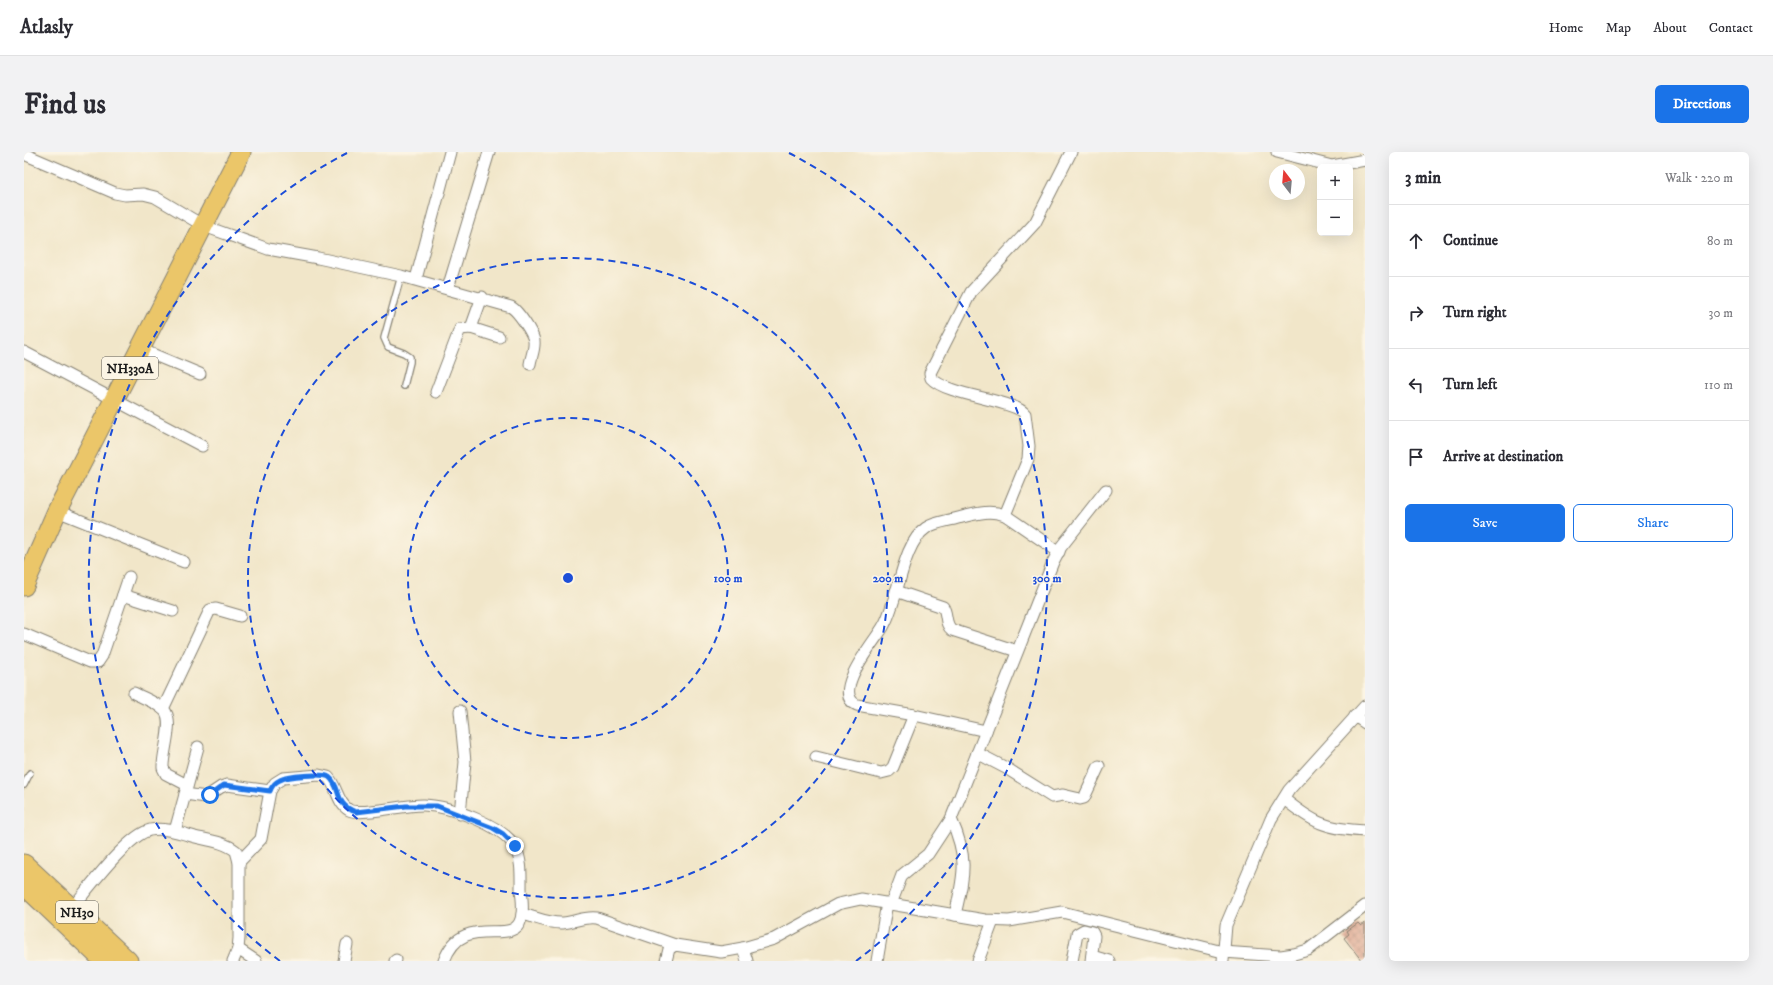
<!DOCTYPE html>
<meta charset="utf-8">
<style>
:root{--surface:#fff;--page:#f2f2f3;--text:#2b2b33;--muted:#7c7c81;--line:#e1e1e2;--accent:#1a73e8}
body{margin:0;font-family:"IM FELL DW Pica",serif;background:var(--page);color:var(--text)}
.controls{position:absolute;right:12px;top:12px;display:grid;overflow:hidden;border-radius:6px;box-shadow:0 4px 16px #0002}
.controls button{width:36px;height:36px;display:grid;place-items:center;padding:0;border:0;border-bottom:1px solid var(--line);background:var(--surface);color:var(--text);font:20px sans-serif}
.compass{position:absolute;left:1245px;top:12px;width:36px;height:36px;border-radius:50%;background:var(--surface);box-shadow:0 4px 16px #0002;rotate:344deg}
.stop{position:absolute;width:12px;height:12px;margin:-9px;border:3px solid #1a73e8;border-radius:50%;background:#fff}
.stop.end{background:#1a73e8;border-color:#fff;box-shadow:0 1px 4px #0008}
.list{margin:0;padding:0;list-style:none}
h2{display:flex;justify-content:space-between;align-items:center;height:52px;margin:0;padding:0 16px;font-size:17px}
h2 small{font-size:13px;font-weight:400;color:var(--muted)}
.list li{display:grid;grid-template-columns:26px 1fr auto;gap:12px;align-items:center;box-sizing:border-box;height:72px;padding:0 16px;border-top:1px solid var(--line)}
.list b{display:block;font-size:15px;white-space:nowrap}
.list em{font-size:13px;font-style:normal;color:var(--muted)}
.actions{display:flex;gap:8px;padding:12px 16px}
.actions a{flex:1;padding:9px 0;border:1px solid var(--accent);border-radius:6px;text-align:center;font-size:14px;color:var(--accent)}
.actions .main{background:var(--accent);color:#fff}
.icon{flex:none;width:22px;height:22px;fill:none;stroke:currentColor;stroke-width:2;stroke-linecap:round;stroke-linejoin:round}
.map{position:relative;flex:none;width:1341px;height:809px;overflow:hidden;border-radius:6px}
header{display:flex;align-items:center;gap:24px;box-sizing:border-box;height:56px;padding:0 20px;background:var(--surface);border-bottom:1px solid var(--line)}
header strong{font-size:19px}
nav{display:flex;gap:22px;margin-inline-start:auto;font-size:14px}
.intro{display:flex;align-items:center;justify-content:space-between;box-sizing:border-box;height:96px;padding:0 24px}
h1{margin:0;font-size:28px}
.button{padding:10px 18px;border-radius:6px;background:var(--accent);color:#fff;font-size:14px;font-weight:700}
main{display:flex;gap:24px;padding:0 24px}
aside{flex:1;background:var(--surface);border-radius:6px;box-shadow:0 4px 16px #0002}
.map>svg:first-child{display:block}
.building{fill:url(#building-cross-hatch)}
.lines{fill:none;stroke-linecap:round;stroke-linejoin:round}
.service-casing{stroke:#868172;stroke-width:8}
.minor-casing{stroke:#868172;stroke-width:13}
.trunk-casing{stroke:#868172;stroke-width:21}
.service{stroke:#fff;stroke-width:5.5}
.minor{stroke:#fff;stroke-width:11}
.trunk{stroke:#ebc669;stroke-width:19}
.route{stroke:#1a73e8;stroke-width:5}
.ring{fill:none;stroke:#1d4ed8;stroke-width:2;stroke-dasharray:7 5}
.labels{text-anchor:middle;stroke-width:3;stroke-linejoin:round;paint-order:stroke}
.shield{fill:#fcf5e5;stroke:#5f5d58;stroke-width:1}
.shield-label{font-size:13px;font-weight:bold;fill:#1c1c1c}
.centre{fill:#1d4ed8;stroke:#fcf5e5;stroke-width:2}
.ring-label{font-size:12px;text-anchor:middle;font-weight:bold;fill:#1d4ed8;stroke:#fcf5e5;stroke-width:3;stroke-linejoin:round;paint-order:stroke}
</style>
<header>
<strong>Atlasly</strong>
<nav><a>Home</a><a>Map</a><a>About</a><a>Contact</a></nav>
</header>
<div class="intro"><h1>Find us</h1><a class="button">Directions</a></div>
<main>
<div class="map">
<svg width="1341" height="809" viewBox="0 0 1341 809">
<defs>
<pattern id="building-cross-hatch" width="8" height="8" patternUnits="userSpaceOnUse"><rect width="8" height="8" fill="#d99880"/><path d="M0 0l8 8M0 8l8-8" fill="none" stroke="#af7b68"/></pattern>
</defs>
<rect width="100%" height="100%" fill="#fcf5e5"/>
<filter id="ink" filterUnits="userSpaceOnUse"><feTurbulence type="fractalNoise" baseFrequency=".025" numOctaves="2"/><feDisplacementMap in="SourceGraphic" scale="8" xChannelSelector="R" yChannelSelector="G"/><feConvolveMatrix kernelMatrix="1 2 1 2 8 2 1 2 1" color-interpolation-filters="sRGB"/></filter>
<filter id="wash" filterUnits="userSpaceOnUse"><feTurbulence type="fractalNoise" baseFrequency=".012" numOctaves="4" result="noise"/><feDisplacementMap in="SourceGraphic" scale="16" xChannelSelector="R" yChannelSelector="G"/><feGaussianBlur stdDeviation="0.9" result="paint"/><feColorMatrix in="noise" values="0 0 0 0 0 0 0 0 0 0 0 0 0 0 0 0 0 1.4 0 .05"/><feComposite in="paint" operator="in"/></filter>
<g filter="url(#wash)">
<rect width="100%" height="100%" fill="#f1e6c9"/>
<g id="blocks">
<polygon class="building" points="1334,771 1337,774 1341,771 1341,809 1338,809 1320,786 1325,782 1323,779"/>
</g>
</g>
<g filter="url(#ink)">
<use href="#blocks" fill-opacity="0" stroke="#868172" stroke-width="1"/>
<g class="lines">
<g class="service-casing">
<g id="service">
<polyline points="377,124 360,186 364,195 380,201 386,205 386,210 380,234"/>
<polyline points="0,633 6,621"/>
</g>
</g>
<g class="minor-casing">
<g id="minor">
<polyline points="1253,0 1308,14 1341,8"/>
<path d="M0,2L91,41L101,43L119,42L131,45L180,74L244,97L294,106L377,124L487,155C494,159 509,181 510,189C511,197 507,205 506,212"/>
<polyline points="392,127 426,0"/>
<polyline points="424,136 465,0"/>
<polyline points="447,176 458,145"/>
<polyline points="116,197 176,222"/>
<polyline points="0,200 178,294"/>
<polyline points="412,240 436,177 447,176 475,185"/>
<polyline points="33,359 160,410"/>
<path d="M981,363L1004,307L1005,294L1001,262C992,248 923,244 907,226L906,221L947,140L1011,71L1047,0"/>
<path d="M872,439L919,455C924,462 920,472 928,478L993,499"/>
<polyline points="99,443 149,459"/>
<polyline points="0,482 66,510 74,510 78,504 105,425"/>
<path d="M110,541C119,546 132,550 140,558C151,568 138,601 139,616L142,622L163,633"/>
<polyline points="139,557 186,458 192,457 216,464"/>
<polyline points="436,559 441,610 436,662"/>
<polyline points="1331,564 1341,571"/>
<path d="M962,579L890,563L833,553C806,541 851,489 859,475C875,449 877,393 902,376C911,370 924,369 934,366C951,362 965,357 981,363L1035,400"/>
<polyline points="953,601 982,616 1028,645 1039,643 1056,647 1060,646 1075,614"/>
<polyline points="792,605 857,621 865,619 869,615 890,563"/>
<polyline points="161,642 182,645 197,635 203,633 246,639"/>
<path d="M1260,647C1290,671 1302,677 1341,679"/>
<path d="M927,667C945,707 940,723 931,763"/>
<polyline points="151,679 174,595"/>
<path d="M215,710L237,687L246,639L251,631L259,626L295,623L304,625C313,634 313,651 325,658C337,664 383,652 400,653C425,654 479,673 491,695C498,708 497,723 497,737C498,747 500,758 497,767C489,797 439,757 420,809"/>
<polyline points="867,752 878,723 904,702 927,667 1029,410 1037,395 1082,338"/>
<path d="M48,756C64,737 104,683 126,678C141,675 157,681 171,685C184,688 201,690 212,699L215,710V786L214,797L209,809"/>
<path d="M498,762C511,765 525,772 539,771C551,770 561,764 573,766L651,793"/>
<polyline points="719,796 723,809"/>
<polyline points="214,797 232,809"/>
<polyline points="1068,804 1085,809"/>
<polyline points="320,809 323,792"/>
<polyline points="371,809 372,808"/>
<polyline points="642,809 645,797 651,793 697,800 719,796 750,787 814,752 837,747 961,768 985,769 1038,760 1199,800 1257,804 1270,802 1284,798 1341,754"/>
<polyline points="853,809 863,751"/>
<polyline points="954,809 969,769"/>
<polyline points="1048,809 1053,782 1060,778 1068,780 1070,784 1067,809"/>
<polyline points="1199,809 1202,773 1247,667 1265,638 1341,554"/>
</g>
</g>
<g class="trunk-casing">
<g id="trunk">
<polyline points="0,434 33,359 217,0"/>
<polyline points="0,712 104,809"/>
<polyline points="0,733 80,809"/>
</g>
</g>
<use href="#service" class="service"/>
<use href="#minor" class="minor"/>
<use href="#trunk" class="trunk"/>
</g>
</g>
<g class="lines" filter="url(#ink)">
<path class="route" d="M186,643L200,633L246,639C248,634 251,630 256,628C263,624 299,621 305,625C318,635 309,652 332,660L382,654H413L469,676L479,682L491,694"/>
</g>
<g class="ring">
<circle cx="544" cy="426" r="160"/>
<circle cx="544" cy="426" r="320"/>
<path d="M256 809A479 479 0 0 1 323 1M765 1A479 479 0 0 1 832 809"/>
</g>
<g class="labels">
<g class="shield">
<rect x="78" y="205" width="56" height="22" rx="3"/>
<rect x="32" y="749" width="42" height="22" rx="3"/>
</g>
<g class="shield-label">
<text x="106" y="221">NH330A</text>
<text x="53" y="765">NH30</text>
</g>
</g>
<circle cx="544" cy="426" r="6" class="centre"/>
<g class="ring-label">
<text x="704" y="430">100 m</text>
<text x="864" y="430">200 m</text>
<text x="1023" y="430">300 m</text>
</g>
</svg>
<div class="controls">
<button>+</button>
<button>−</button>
</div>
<svg class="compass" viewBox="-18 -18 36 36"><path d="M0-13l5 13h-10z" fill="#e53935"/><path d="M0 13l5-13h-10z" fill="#7c7c81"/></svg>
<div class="stop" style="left:186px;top:643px"></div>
<div class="stop end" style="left:491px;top:694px"></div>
</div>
<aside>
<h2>3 min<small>Walk · 220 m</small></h2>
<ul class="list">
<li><svg class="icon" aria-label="ahead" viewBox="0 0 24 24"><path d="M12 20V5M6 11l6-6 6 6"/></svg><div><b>Continue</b></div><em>80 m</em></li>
<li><svg class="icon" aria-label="right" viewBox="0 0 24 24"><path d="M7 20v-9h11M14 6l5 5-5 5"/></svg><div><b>Turn right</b></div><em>30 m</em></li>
<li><svg class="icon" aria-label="left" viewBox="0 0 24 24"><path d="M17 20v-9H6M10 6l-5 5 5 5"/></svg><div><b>Turn left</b></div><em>110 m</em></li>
<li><svg class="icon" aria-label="arrive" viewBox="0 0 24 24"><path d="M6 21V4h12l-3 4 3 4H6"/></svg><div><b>Arrive at destination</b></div></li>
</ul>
<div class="actions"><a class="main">Save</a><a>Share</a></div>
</aside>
</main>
